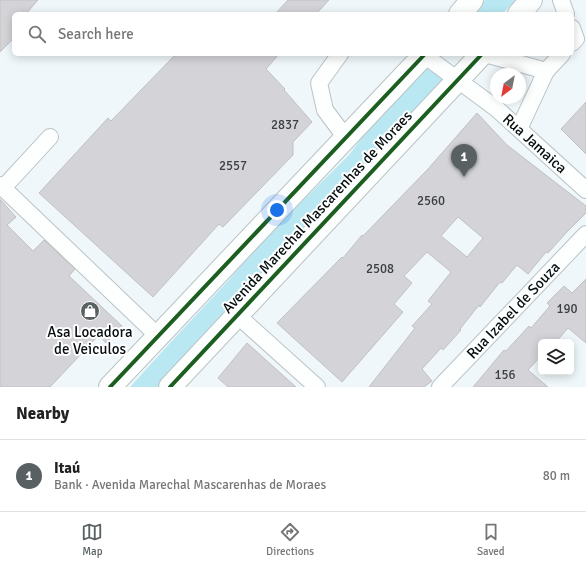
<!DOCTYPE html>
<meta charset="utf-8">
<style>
:root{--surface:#fff;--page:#f6f6f6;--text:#222;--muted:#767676;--line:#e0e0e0;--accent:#586062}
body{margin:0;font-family:Signika,sans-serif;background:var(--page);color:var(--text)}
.controls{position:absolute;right:12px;bottom:12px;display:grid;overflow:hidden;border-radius:6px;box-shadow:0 2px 10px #0003}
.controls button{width:36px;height:36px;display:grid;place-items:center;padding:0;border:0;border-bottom:1px solid var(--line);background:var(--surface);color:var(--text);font:20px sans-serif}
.compass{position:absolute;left:490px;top:68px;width:36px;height:36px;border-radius:50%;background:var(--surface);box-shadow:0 2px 10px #0003;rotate:212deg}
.you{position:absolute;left:277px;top:210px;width:14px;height:14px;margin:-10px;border:3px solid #fff;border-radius:50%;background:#1a73e8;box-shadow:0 0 0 6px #1a73e833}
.badge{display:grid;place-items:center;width:26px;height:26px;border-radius:50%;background:var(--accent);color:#fff;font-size:13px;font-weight:700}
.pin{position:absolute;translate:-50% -33px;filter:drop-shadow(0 1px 2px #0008)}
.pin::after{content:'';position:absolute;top:21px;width:14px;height:12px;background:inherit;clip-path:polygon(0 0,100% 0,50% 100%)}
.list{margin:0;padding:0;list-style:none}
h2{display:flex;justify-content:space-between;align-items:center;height:52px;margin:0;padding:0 16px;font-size:17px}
h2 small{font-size:13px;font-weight:400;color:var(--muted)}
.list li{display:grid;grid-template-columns:26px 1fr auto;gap:12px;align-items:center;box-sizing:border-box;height:72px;padding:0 16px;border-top:1px solid var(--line)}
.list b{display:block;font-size:15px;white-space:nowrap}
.list p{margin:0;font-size:13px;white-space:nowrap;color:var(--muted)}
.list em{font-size:13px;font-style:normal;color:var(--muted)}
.icon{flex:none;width:22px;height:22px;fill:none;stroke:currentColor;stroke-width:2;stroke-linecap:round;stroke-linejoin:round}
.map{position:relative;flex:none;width:586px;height:387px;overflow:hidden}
.search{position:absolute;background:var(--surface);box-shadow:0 2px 10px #0003;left:12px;right:12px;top:12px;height:44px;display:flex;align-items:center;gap:10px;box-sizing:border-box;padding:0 14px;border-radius:6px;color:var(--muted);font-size:15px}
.sheet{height:124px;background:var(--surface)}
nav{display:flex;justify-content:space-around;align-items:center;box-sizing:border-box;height:56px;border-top:1px solid var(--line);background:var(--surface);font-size:11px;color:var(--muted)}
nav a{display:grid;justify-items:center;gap:2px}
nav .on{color:var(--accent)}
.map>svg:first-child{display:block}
.green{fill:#b9e8f3}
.building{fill:#d4d3d7;stroke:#c1c1c4;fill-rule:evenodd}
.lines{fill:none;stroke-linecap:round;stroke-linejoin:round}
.minor-casing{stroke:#bac3c5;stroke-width:18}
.highway-casing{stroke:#bac3c5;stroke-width:24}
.minor{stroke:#fdfefe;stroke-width:16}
.highway{stroke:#fdfefe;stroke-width:22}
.cycleway-casing{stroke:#fff;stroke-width:6}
.cycleway{stroke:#1b5e20;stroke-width:4}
.labels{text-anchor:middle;stroke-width:4;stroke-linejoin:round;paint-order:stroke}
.number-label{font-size:13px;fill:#3a3f42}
.street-label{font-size:15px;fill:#060e10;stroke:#fff}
.poi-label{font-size:15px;fill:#060e10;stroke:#fff}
</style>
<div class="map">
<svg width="586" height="387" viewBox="0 0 586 387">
<rect width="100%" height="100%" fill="#eff7fa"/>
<g class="green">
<polygon points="485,0 516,0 502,14 472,14"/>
<polygon points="431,66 448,80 161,387 130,387 170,343 227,282 263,240 349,155 395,93"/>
</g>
<g class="building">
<polygon points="0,0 38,0 26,14 14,14 14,38 0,52"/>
<polygon points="288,0 329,0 316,14 275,14"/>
<polygon points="176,54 279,54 266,69 285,89 284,90 312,122 293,142 293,155 223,227 219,224 153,297 39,193 108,118 111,121"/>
<polygon points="586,102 586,154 561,129"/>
<path d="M477,113L507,145L586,206V213L566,233L548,253L546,252L528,274L517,265L502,283L500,282L480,307L479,305L460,329L461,330L443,350L441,348L422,369L432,381L424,387H369L415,328L412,326L432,304L428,301L451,272L427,252L404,276L412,283L394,304L403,312L342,382L277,323L342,257L343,258L362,235L363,236L428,169ZM458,217L483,238L467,257L441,236Z"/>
<polygon points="0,199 16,217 7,225 33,251 44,240 75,269 69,276 122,326 106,343 99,335 50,387 0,387"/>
<polygon points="586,279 586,343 568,328 556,342 541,342 541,356 528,370 548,387 473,387 504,350 506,351 529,326 531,328 550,306 547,303 564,286 572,293"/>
<polygon points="247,343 296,387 228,387 218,378"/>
</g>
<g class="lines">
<g class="minor-casing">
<g id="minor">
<polyline points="561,0 566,14"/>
<polyline points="572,28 576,39 572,43"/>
<polyline points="340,54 319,83 325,110 346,138"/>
<polyline points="485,54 546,71 562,54"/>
<path id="s1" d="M424,55L497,109L586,190"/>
<polyline points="519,129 546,71"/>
<polyline points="0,185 158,336"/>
<polyline points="3,188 50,137"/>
<polyline points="237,315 317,387"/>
<path id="s2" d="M440,387L586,234"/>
</g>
</g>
<g class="highway-casing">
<g id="highway">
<polyline points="460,14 472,0"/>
<polyline points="519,14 531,0"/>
<polyline points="110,387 425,54"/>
<polyline points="170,387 482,54"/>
</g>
</g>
<use href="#minor" class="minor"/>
<use href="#highway" class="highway"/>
<g class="cycleway-casing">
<g id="cycleway">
<polyline points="110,387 425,54"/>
<polyline points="170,387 482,54"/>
</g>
</g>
<use href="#cycleway" class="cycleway"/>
</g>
<defs>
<g id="shop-disc" transform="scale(1)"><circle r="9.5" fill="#586062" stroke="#fff"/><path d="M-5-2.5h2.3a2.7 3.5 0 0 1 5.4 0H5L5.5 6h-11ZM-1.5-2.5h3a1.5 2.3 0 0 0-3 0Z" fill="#fff"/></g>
</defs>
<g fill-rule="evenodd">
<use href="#shop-disc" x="90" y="311"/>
</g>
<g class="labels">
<g class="number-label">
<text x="285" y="129">2837</text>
<text x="233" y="170">2557</text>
<text x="431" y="205">2560</text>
<text x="380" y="273">2508</text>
<text x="567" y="313">190</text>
<text x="505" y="379">156</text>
</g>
<g class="street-label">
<text dy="5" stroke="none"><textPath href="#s1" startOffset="142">Rua Jamaica</textPath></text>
<text transform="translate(317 212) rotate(-47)" y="5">Avenida Marechal Mascarenhas de Moraes</text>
<text dy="5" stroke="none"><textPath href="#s2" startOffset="106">Rua Izabel de Souza</textPath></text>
</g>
<g class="poi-label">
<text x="90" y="337">Asa Locadora<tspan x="90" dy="17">de Veiculos</tspan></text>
</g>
</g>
</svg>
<div class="controls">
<button><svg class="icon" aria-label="layers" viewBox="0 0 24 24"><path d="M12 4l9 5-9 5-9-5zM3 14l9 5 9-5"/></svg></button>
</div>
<svg class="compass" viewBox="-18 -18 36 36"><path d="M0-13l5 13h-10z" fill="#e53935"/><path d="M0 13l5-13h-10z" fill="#767676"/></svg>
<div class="you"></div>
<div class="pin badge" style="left:464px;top:177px">1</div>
<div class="search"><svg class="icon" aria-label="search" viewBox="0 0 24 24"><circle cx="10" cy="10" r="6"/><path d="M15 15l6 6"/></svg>Search here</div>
</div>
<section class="sheet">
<h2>Nearby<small></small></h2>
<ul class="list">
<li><span class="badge">1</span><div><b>Itaú</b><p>Bank · Avenida Marechal Mascarenhas de Moraes</p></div><em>80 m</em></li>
</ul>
</section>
<nav>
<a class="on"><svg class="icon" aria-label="map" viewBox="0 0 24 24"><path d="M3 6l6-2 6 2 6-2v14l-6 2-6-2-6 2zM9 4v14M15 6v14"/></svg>Map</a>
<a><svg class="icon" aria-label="directions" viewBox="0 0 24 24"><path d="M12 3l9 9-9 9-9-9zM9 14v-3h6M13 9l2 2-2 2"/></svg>Directions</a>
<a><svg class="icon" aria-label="saved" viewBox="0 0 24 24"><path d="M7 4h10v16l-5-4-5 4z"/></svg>Saved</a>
</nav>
